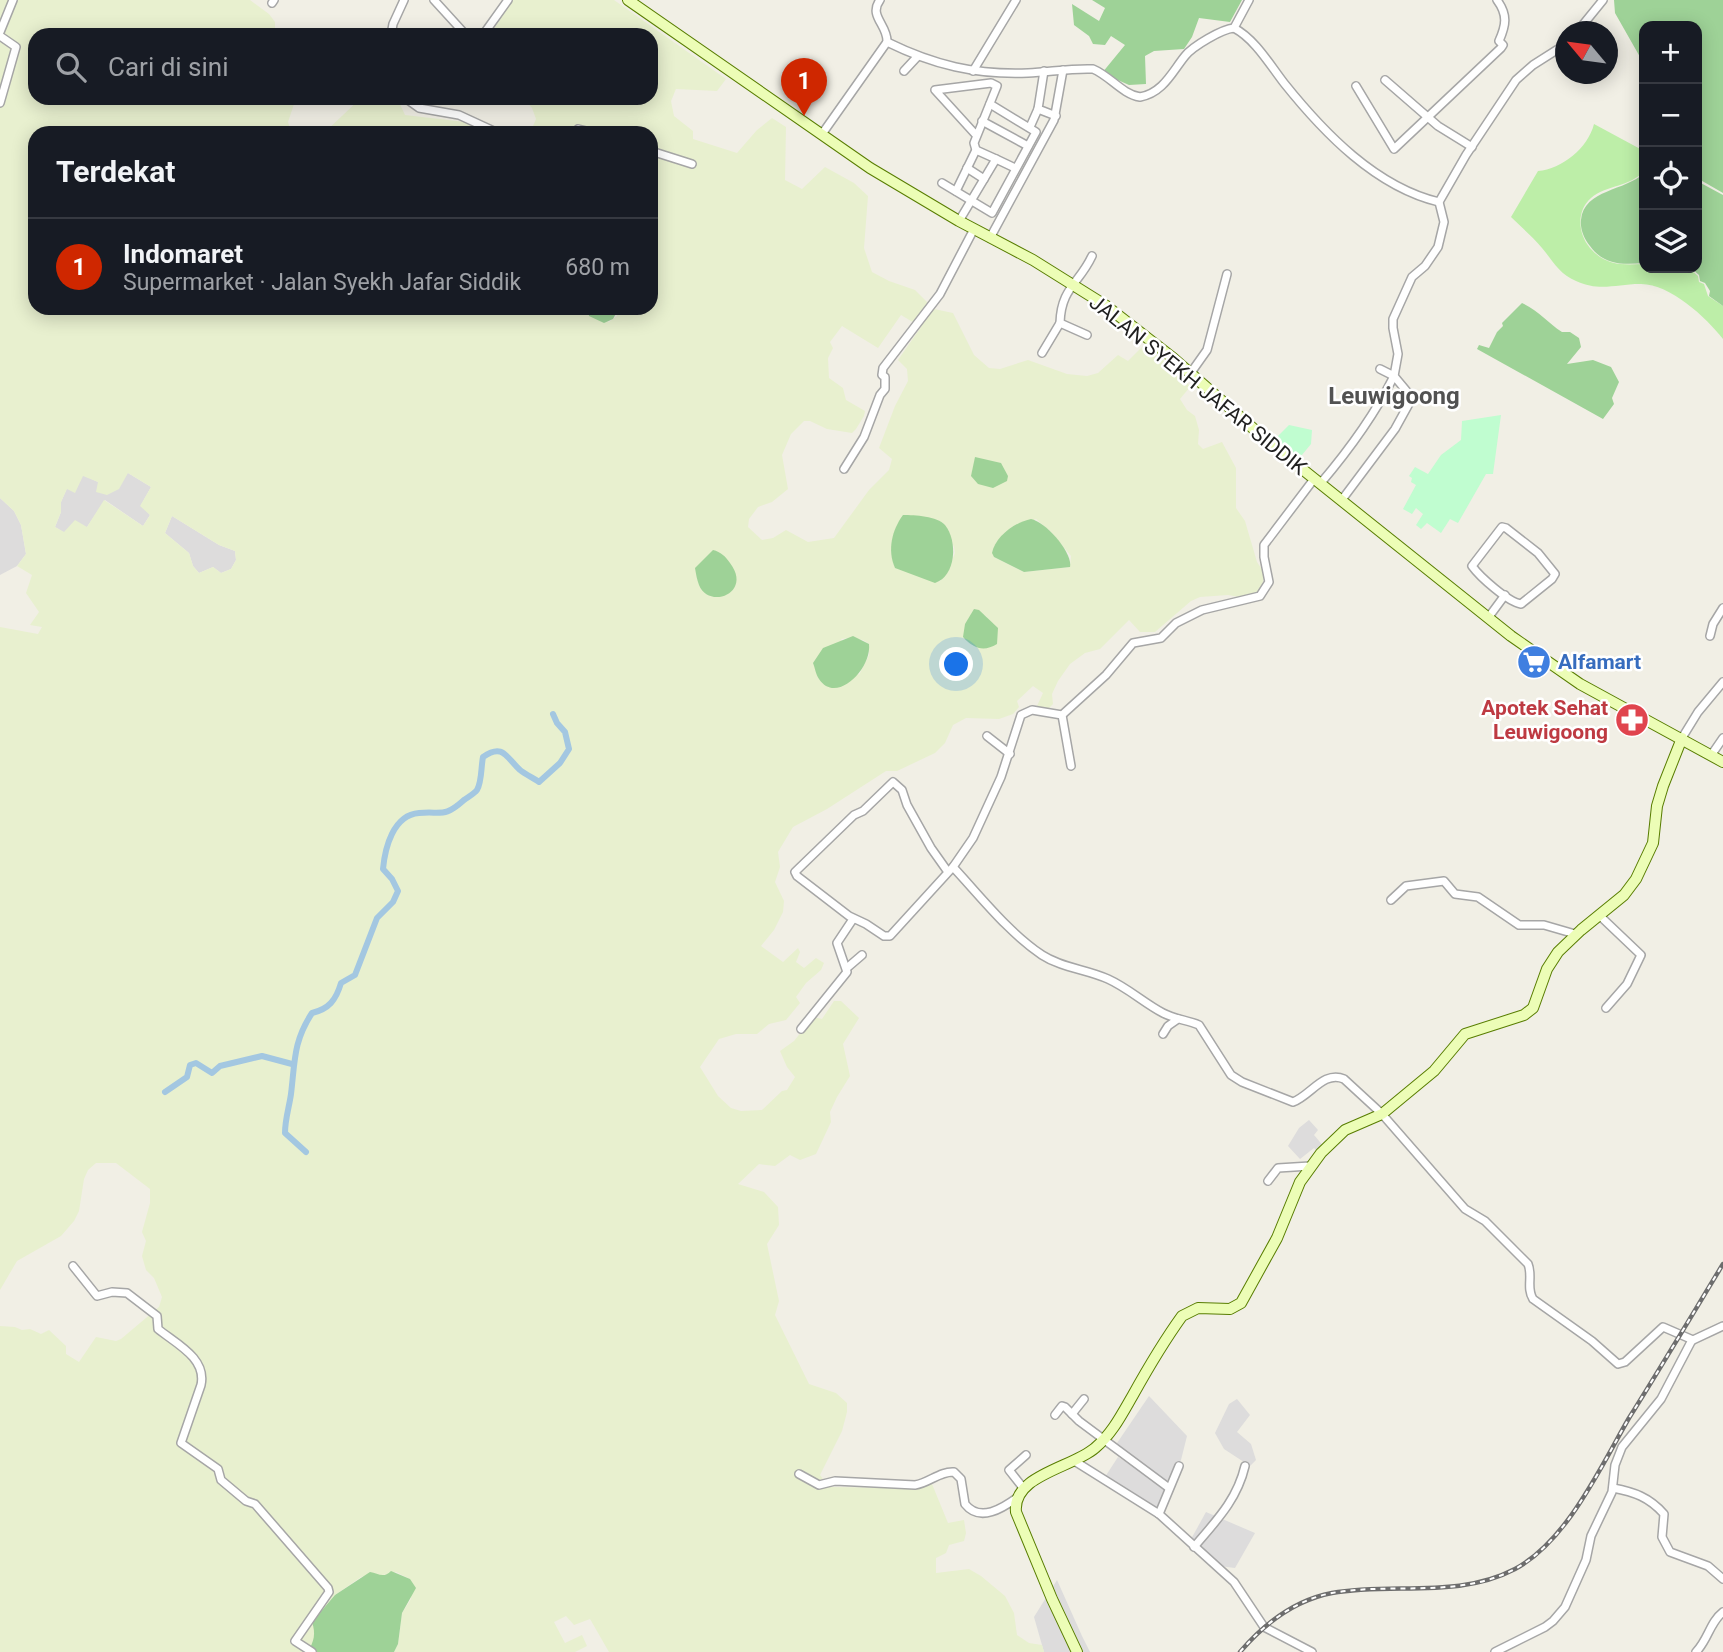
<!DOCTYPE html>
<html lang="id">
<meta charset="utf-8">
<style>
:root{--surface:#171b24;--page:#242831;--text:#f1f3f6;--muted:#9ea1a6;--line:#363941;--accent:#cf2700}
body{margin:0;font-family:Roboto,sans-serif;background:var(--page);color:var(--text)}
.controls{position:absolute;right:21px;top:21px;display:grid;overflow:hidden;border-radius:14px;box-shadow:0 4px 18px #0003}
.controls button{width:63px;height:63px;display:grid;place-items:center;padding:0;border:0;border-bottom:2px solid var(--line);background:var(--surface);color:var(--text);font:35px sans-serif}
.compass{position:absolute;left:1555px;top:21px;width:63px;height:63px;border-radius:50%;background:var(--surface);box-shadow:0 4px 18px #0003;rotate:299deg}
.you{position:absolute;left:957px;top:665px;width:24px;height:24px;margin:-18px;border:5px solid #fff;border-radius:50%;background:#1a73e8;box-shadow:0 0 0 10px #1a73e833}
.badge{display:grid;place-items:center;width:46px;height:46px;border-radius:50%;background:var(--accent);color:#fff;font-size:23px;font-weight:700}
.pin{position:absolute;translate:-50% -58px;filter:drop-shadow(0 2px 4px #0008)}
.pin::after{content:'';position:absolute;top:37px;width:24px;height:21px;background:inherit;clip-path:polygon(0 0,100% 0,50% 100%)}
.list{margin:0;padding:0;list-style:none}
h2{display:flex;justify-content:space-between;align-items:center;height:91px;margin:0;padding:0 28px;font-size:30px}
h2 small{font-size:23px;font-weight:400;color:var(--muted)}
.list li{display:grid;grid-template-columns:46px 1fr auto;gap:21px;align-items:center;box-sizing:border-box;height:98px;padding:0 28px;border-top:2px solid var(--line)}
.list b{display:block;font-size:26px;white-space:nowrap}
.list p{margin:0;font-size:23px;white-space:nowrap;color:var(--muted)}
.list em{font-size:23px;font-style:normal;color:var(--muted)}
.icon{flex:none;width:38px;height:38px;fill:none;stroke:currentColor;stroke-width:2;stroke-linecap:round;stroke-linejoin:round}
.map{position:relative;flex:none;width:1723px;height:1652px;overflow:hidden}
.search{position:absolute;background:var(--surface);box-shadow:0 4px 18px #0003;left:28px;top:28px;width:630px;height:77px;display:flex;align-items:center;gap:18px;box-sizing:border-box;padding:0 24px;border-radius:21px;color:var(--muted);font-size:26px}
.panel{position:absolute;background:var(--surface);box-shadow:0 4px 18px #0003;left:28px;top:126px;width:630px;height:189px;border-radius:21px}
.map>svg:first-child{display:block}
.residential{fill:#dddcdc}
.farmland{fill:#e8f0cf;fill-rule:evenodd}
.grass{fill:#bdeea8}
.forest{fill:#9ed297}
.park{fill:#c0fdd0}
.lines{fill:none;stroke-linecap:round;stroke-linejoin:round}
.canal{stroke:#a3c7e1;stroke-width:6}
.street-casing{stroke:#a6a6a6;stroke-width:10}
.secondary-casing{stroke:#587d00;stroke-width:12}
.street{stroke:#fff;stroke-width:7}
.secondary{stroke:#ecfdb6;stroke-width:10}
.rail-casing{stroke:#6d6d6d;stroke-width:4.5}
.rail{stroke:#fff;stroke-width:2;stroke-dasharray:5;stroke-linecap:butt}
.labels{text-anchor:middle;stroke-width:5;stroke-linejoin:round;paint-order:stroke}
.street-label{font-size:21px;fill:#1f1f1f;stroke:#fff}
.shop-label{font-size:21px;font-weight:bold;fill:#366cbe;stroke:#fff;text-anchor:start}
.health-label{font-size:21px;font-weight:bold;fill:#be3a42;stroke:#fff;text-anchor:end}
.quarter-label{font-size:24px;font-weight:bold;fill:#525252;stroke:#fff}
</style>
<div class="map">
<svg width="1723" height="1652" viewBox="0 0 1723 1652">
<rect width="100%" height="100%" fill="#f1efe5"/>
<g class="residential">
<polygon points="128,473 151,487 141,505 150,515 143,526 105,500 87,527 65,533 55,527 61,512 61,502 67,488 83,475 98,482"/>
<polygon points="0,498 14,511 21,525 26,554 17,566 0,575"/>
<polygon points="172,516 219,545 235,551 236,560 231,569 221,573 213,567 199,573 193,566 189,553 165,533"/>
<polygon points="1309,1120 1318,1130 1314,1135 1325,1148 1319,1153 1314,1148 1300,1159 1288,1146 1299,1128"/>
<polygon points="1149,1396 1187,1436 1181,1460 1165,1484 1113,1449"/>
<polygon points="1237,1399 1250,1415 1237,1432 1251,1444 1256,1460 1250,1466 1224,1449 1215,1433 1229,1404"/>
<polygon points="1118,1457 1170,1489 1157,1509 1105,1477"/>
<polygon points="1206,1512 1255,1533 1235,1568 1220,1566 1190,1541"/>
<polygon points="1057,1580 1082,1636 1090,1652 1044,1652 1034,1617"/>
</g>
<g class="farmland">
<path d="M0,0H250L269,14L275,22V35H35V98H296L288,122L290,128L297,133H35V308H588L587,312L609,322L617,316L619,308H651V133H530L536,119L532,108L523,98H651V35H495L493,30L513,0H614L726,79L717,91L676,89L671,101L674,116L693,131V139L737,153L757,130L772,118L786,127L785,180L802,189L825,167L854,183L868,196L864,248L872,272L889,281L915,290L934,309L953,313L974,355L989,368L1000,369L1028,360L1067,374L1087,376L1098,373L1118,355L1128,361L1145,344L1187,382L1190,387L1180,399L1187,410L1195,416L1199,430L1198,444L1203,449L1222,442L1236,468V508L1245,521L1257,562L1265,574L1261,589L1254,595L1245,598L1228,595L1200,597L1191,601L1155,632H1140L1129,620L1100,649L1085,653L1070,664L1058,681L1052,694L1053,704L1048,709L1037,706L1043,693L1033,686L1017,701L1019,707L1013,714L999,719L966,718L953,725L945,743L935,753L897,771H886L827,809L793,827L778,852L780,867L775,882L784,901L783,912L774,930L761,946L783,962L798,948L800,952L796,962L804,968L816,958L824,963L821,970L806,983L796,997L800,1003L786,1020L769,1024L757,1034H736L719,1039L700,1067L718,1096L731,1108L741,1111L762,1110L782,1091L787,1090L795,1077L787,1067L780,1051L794,1041L813,1017L822,1019L834,1001H841L859,1018L843,1044L850,1076L837,1097L830,1112L831,1122L816,1154L800,1160L790,1155L775,1166L759,1164L738,1184L764,1192L778,1207L779,1225L767,1244L779,1301L775,1315L809,1384L836,1393L847,1403V1412L842,1431L820,1475L829,1487L908,1488L932,1484L948,1523L964,1520L966,1533L964,1541L949,1545L946,1553L936,1558V1573L969,1569L981,1576L1005,1596L1014,1613L1017,1635L1029,1643L1042,1645L1044,1652H609L590,1619L574,1625L566,1616L554,1622L565,1643L582,1635L587,1646L575,1652H394L398,1644L402,1613L411,1599L410,1579L396,1572L379,1576L374,1573L361,1577L335,1595L312,1622L315,1630L314,1642L308,1652H0V1326L15,1327L22,1330L30,1329L41,1334L49,1330L66,1346V1354L79,1362L96,1337L116,1341L121,1339L159,1307L162,1297L154,1278L146,1270L142,1256L146,1241L142,1232L150,1203V1189L116,1163H96L88,1170L84,1179L79,1211L74,1221L61,1236L17,1261L0,1290V627L38,634L42,627L30,625L39,612L26,593L32,575L17,566L26,554L21,525L14,511L0,498ZM901,315L921,327L898,360L907,369L908,381L895,406L879,448L892,459L889,470L869,490L834,538L808,542L786,530L773,538L762,540L748,527L749,519L758,507L772,502L788,489L782,455L791,434L804,421H810L827,429L852,433L856,429L864,416L865,411L846,400L843,388L829,378L828,358L833,348L830,342L842,326L878,348ZM128,473L151,487L140,506L150,515L143,526L104,500L87,527L75,520L64,532L55,527L61,512V502L67,489L75,493L83,476L98,482L96,492L107,495L119,489ZM172,516L219,545L235,551L236,560L231,569L221,573L213,567L199,573L193,566L189,553L165,533ZM924,517L944,524L954,547L955,553L947,573L940,581L935,582L920,576ZM1036,519L1051,532L1071,556L1070,567L1024,572L994,557L1001,538L1008,531ZM974,609L987,617L973,646L963,637ZM849,638L863,640L869,644V655L859,675L841,639Z"/>
<polygon points="361,98 397,98 405,115 465,122 483,133 324,133"/>
</g>
<path class="grass" d="M1594,124L1644,151V171C1630,187 1606,185 1591,198C1576,211 1578,234 1590,248C1606,266 1622,265 1644,264V268H1689L1698,276L1699,282L1704,284L1708,296L1723,306V339C1706,317 1669,283 1640,284C1616,284 1600,292 1576,281C1559,274 1553,261 1542,248C1533,237 1521,227 1511,217L1538,171C1562,169 1588,148 1594,124Z"/>
<g class="forest">
<polygon points="1092,0 1242,0 1230,22 1199,18 1192,37 1184,49 1154,51 1145,56 1146,84 1129,85 1102,73 1125,45 1111,36 1105,45 1093,44 1089,36 1074,25 1072,4 1099,21 1105,8"/>
<polygon points="1614,0 1723,0 1723,193 1697,178 1697,26 1644,26 1644,64 1615,13"/>
<path d="M1644,173V263C1622,265 1604,265 1590,246C1584,239 1580,229 1581,220C1584,189 1626,191 1644,173Z"/>
<polygon points="1697,181 1723,195 1723,306 1709,296 1710,291 1705,283 1700,281 1699,275 1691,268 1697,268"/>
<path d="M1522,303C1538,310 1548,323 1562,332H1570L1579,338L1581,347L1567,364L1593,360L1611,367L1619,382L1612,398L1614,404L1603,419L1477,349L1479,345L1489,348L1497,332L1503,326L1502,323Z"/>
<polygon points="588,308 619,308 613,319 604,323 589,316"/>
<polygon points="975,457 1001,463 1008,476 1007,481 993,488 978,484 971,476"/>
<path d="M903,515C915,515 937,516 945,525C958,541 956,576 935,583L895,568C887,550 892,530 903,515Z"/>
<path d="M1031,519C1046,522 1073,553 1070,567L1024,572L994,557L992,553C995,537 1015,522 1031,519Z"/>
<path d="M713,550C721,552 725,556 730,563C753,593 709,610 699,585C697,580 696,574 695,568Z"/>
<path d="M974,609L979,610L998,628L997,644C984,652 974,649 963,637L965,624Z"/>
<path d="M853,636L869,644C872,669 836,705 819,679C816,675 815,668 813,663L823,648Z"/>
<path d="M391,1571L410,1579L416,1588L402,1613L398,1644L394,1652H308C314,1641 316,1634 312,1622L335,1595L370,1572C378,1573 383,1579 391,1571Z"/>
</g>
<g class="park">
<polygon points="1501,415 1493,474 1486,474 1458,523 1450,519 1441,533 1427,523 1421,529 1416,525 1423,514 1416,508 1412,514 1403,509 1416,485 1411,482 1412,478 1409,476 1415,467 1428,474 1441,455 1461,440 1462,421"/>
<polygon points="1289,425 1312,430 1311,444 1297,461 1273,441"/>
</g>
<g class="lines">
<g class="canal">
<polyline points="165,1092 187,1077 190,1065 196,1063 212,1073 220,1066 262,1056 292,1064"/>
<path d="M306,1152L285,1133C285,1119 289,1108 291,1094C295,1062 293,1042 312,1013C329,1009 336,1000 341,983L355,975L377,918L393,902L398,891L392,879L383,869C385,848 393,815 419,813C442,811 444,818 464,800C468,797 474,794 477,790C482,782 481,766 483,757C503,743 506,757 520,770C525,774 533,778 539,782L560,763L569,749L565,732L557,723L553,714"/>
</g>
<g class="street-casing">
<g id="street">
<polyline points="434,0 466,35"/>
<polyline points="272,3 274,0"/>
<polyline points="1234,28 1249,0"/>
<polyline points="0,32 13,0"/>
<polyline points="1577,32 1603,0"/>
<polyline points="391,35 393,24 404,0"/>
<polyline points="483,35 508,0"/>
<polyline points="0,36 16,47 0,103"/>
<path d="M887,42C934,65 975,75 1028,73C1050,72 1071,68 1093,69C1110,76 1122,94 1140,97C1163,93 1172,72 1185,56C1193,46 1222,29 1234,28C1255,39 1270,65 1284,83C1324,133 1376,187 1439,202"/>
<polyline points="904,71 917,57"/>
<polyline points="973,71 1016,0"/>
<polyline points="1044,71 1038,109 1056,116"/>
<polyline points="1385,80 1438,126 1472,147"/>
<path d="M1356,86L1394,149L1501,48L1503,45L1499,41C1506,25 1508,15 1497,0"/>
<polyline points="405,98 419,108 459,115 498,133"/>
<polyline points="982,121 1028,146"/>
<polyline points="1030,127 1038,109"/>
<polyline points="574,133 578,129 595,133"/>
<path d="M822,134L887,42C888,25 868,16 880,0"/>
<polyline points="651,151 692,164"/>
<polyline points="996,159 1015,168"/>
<polyline points="967,168 984,179"/>
<polyline points="942,183 992,213 1036,132 990,104"/>
<polyline points="956,191 976,150"/>
<polyline points="959,221 996,159 976,150 974,143 997,86 991,83 935,90 976,135"/>
<polyline points="990,238 1054,120 1063,70"/>
<path d="M1087,335L1060,323C1061,288 1079,284 1092,256"/>
<polyline points="1042,353 1060,323"/>
<polyline points="1190,374 1207,350 1227,274"/>
<polyline points="844,469 864,437 880,395 885,389 885,377 882,375 883,368 940,294 974,229"/>
<path d="M1320,484C1349,450 1374,416 1394,376L1380,369"/>
<polyline points="1341,501 1395,429 1411,400 1409,394 1394,376 1398,354 1393,328 1393,319 1412,277 1425,266 1438,247 1444,222 1439,202 1466,155 1516,80 1533,65 1566,44"/>
<path d="M1502,527L1506,528L1538,553L1555,574L1552,579L1521,604C1508,602 1480,577 1472,566Z"/>
<polyline points="1488,618 1505,595"/>
<polyline points="1710,636 1713,624 1723,608"/>
<polyline points="1062,715 1071,766"/>
<polyline points="987,736 1010,754"/>
<polyline points="1682,738 1698,712 1723,682"/>
<polyline points="1712,754 1723,738"/>
<path d="M953,867C981,897 1008,932 1042,955C1062,968 1086,969 1108,979C1128,988 1144,1003 1163,1013C1174,1019 1187,1020 1199,1025L1231,1075L1242,1082L1293,1102C1310,1096 1324,1070 1344,1079L1382,1114L1465,1209L1485,1221L1528,1264C1533,1276 1526,1288 1533,1299L1592,1341L1618,1364L1625,1362L1663,1327L1693,1340L1723,1326"/>
<polyline points="948,872 931,848 907,805 902,790 893,782 863,811 854,815 795,872 797,876 849,916 866,924 884,936 890,936 953,867 973,838 1001,777 1021,715 1032,710 1062,715 1106,675 1133,643 1161,638 1176,623 1202,610 1260,596 1269,582 1264,557 1264,545 1314,479"/>
<polyline points="1391,900 1406,886 1444,881 1455,894 1478,897 1519,925 1544,925 1575,934"/>
<polyline points="1599,915 1641,955 1627,984 1606,1008"/>
<polyline points="848,967 862,955"/>
<polyline points="801,1029 847,972 837,943 853,919"/>
<polyline points="1163,1034 1168,1026 1178,1019"/>
<polyline points="1268,1181 1278,1168 1310,1166"/>
<path d="M73,1266L97,1296L112,1292L127,1293L157,1316L158,1329C175,1343 207,1358 201,1385L181,1443L218,1469L221,1480L246,1501L255,1504L328,1588L329,1592L295,1641L312,1652"/>
<polyline points="1072,1414 1084,1399"/>
<polyline points="1055,1415 1062,1406 1065,1407 1079,1421 1169,1488"/>
<polyline points="1076,1462 1159,1514 1234,1582 1264,1627 1312,1652"/>
<path d="M799,1474L819,1485L835,1481L915,1485C929,1483 940,1471 954,1472L961,1479L965,1504C980,1523 1003,1508 1018,1497"/>
<path d="M1613,1488C1634,1492 1649,1497 1664,1514L1662,1537L1670,1552L1708,1566L1723,1579"/>
<polyline points="1024,1489 1009,1470 1026,1455"/>
<polyline points="1159,1514 1179,1466"/>
<path d="M1194,1547C1216,1521 1237,1500 1245,1466"/>
<polyline points="1495,1652 1545,1627 1553,1621 1565,1607 1586,1560 1591,1536 1612,1492 1615,1465 1622,1447 1661,1399 1692,1340"/>
<path d="M1696,1652C1708,1640 1710,1622 1723,1612"/>
</g>
</g>
<g class="secondary-casing">
<g id="secondary">
<polyline points="628,0 870,168 959,221 1033,260 1105,305 1173,358 1272,445 1511,636 1580,684 1723,762"/>
<path d="M1077,1652L1052,1599L1016,1512C1012,1475 1072,1468 1095,1448C1112,1434 1122,1414 1133,1395C1148,1368 1164,1341 1182,1316L1198,1308L1230,1309L1241,1303L1277,1238L1300,1182L1321,1153L1345,1130L1382,1114L1434,1071L1465,1034L1524,1015L1533,1008L1547,969L1558,952L1581,930L1624,895L1636,879L1653,843L1657,806L1663,786L1682,738"/>
</g>
</g>
<use href="#street" class="street"/>
<use href="#secondary" class="secondary"/>
<g class="rail-casing">
<path id="rail" d="M1240,1652C1264,1624 1295,1600 1332,1593C1393,1582 1458,1599 1515,1569C1567,1541 1600,1468 1629,1418C1661,1367 1692,1315 1723,1264"/>
</g>
<use href="#rail" class="rail"/>
</g>
<defs>
<g id="supermarket-disc" transform="scale(1.75)"><circle r="9.5" fill="#3f7fe0" stroke="#fff"/><path d="M-6-5.5h2.5l.6 2H6L4.5 2H-2.5L-4.4-4H-6ZM-1.5 3.2a1.3 1.3 0 1 0 .1 0ZM3 3.2a1.3 1.3 0 1 0 .1 0Z" fill="#fff"/></g>
<g id="pharmacy-disc" transform="scale(1.75)"><circle r="9.5" fill="#e0444e" stroke="#fff"/><path d="M-2-6h4v4h4v4h-4v4h-4v-4h-4v-4h4Z" fill="#fff"/></g>
</defs>
<g fill-rule="evenodd">
<use href="#supermarket-disc" x="1534" y="662"/>
<use href="#pharmacy-disc" x="1632" y="720"/>
</g>
<g class="labels">
<g class="street-label">
<text transform="translate(1198 385) rotate(39)" y="7">JALAN SYEKH JAFAR SIDDIK</text>
</g>
<g class="shop-label">
<text x="1558" y="669">Alfamart</text>
</g>
<g class="health-label">
<text x="1608" y="715">Apotek Sehat<tspan x="1608" dy="24">Leuwigoong</tspan></text>
</g>
<g class="quarter-label">
<text x="1394" y="404">Leuwigoong</text>
</g>
</g>
</svg>
<div class="controls">
<button>+</button>
<button>−</button>
<button><svg class="icon" aria-label="locate" viewBox="0 0 24 24"><circle cx="12" cy="12" r="6"/><path d="M12 2v4M12 18v4M2 12h4M18 12h4"/></svg></button>
<button><svg class="icon" aria-label="layers" viewBox="0 0 24 24"><path d="M12 4l9 5-9 5-9-5zM3 14l9 5 9-5"/></svg></button>
</div>
<svg class="compass" viewBox="-18 -18 36 36"><path d="M0-13l5 13h-10z" fill="#e53935"/><path d="M0 13l5-13h-10z" fill="#9ea1a6"/></svg>
<div class="you"></div>
<div class="pin badge" style="left:804px;top:116px">1</div>
<div class="search"><svg class="icon" aria-label="search" viewBox="0 0 24 24"><circle cx="10" cy="10" r="6"/><path d="M15 15l6 6"/></svg>Cari di sini</div>
<section class="panel">
<h2>Terdekat<small></small></h2>
<ul class="list">
<li><span class="badge">1</span><div><b>Indomaret</b><p>Supermarket · Jalan Syekh Jafar Siddik</p></div><em>680 m</em></li>
</ul>
</section>
</div>
